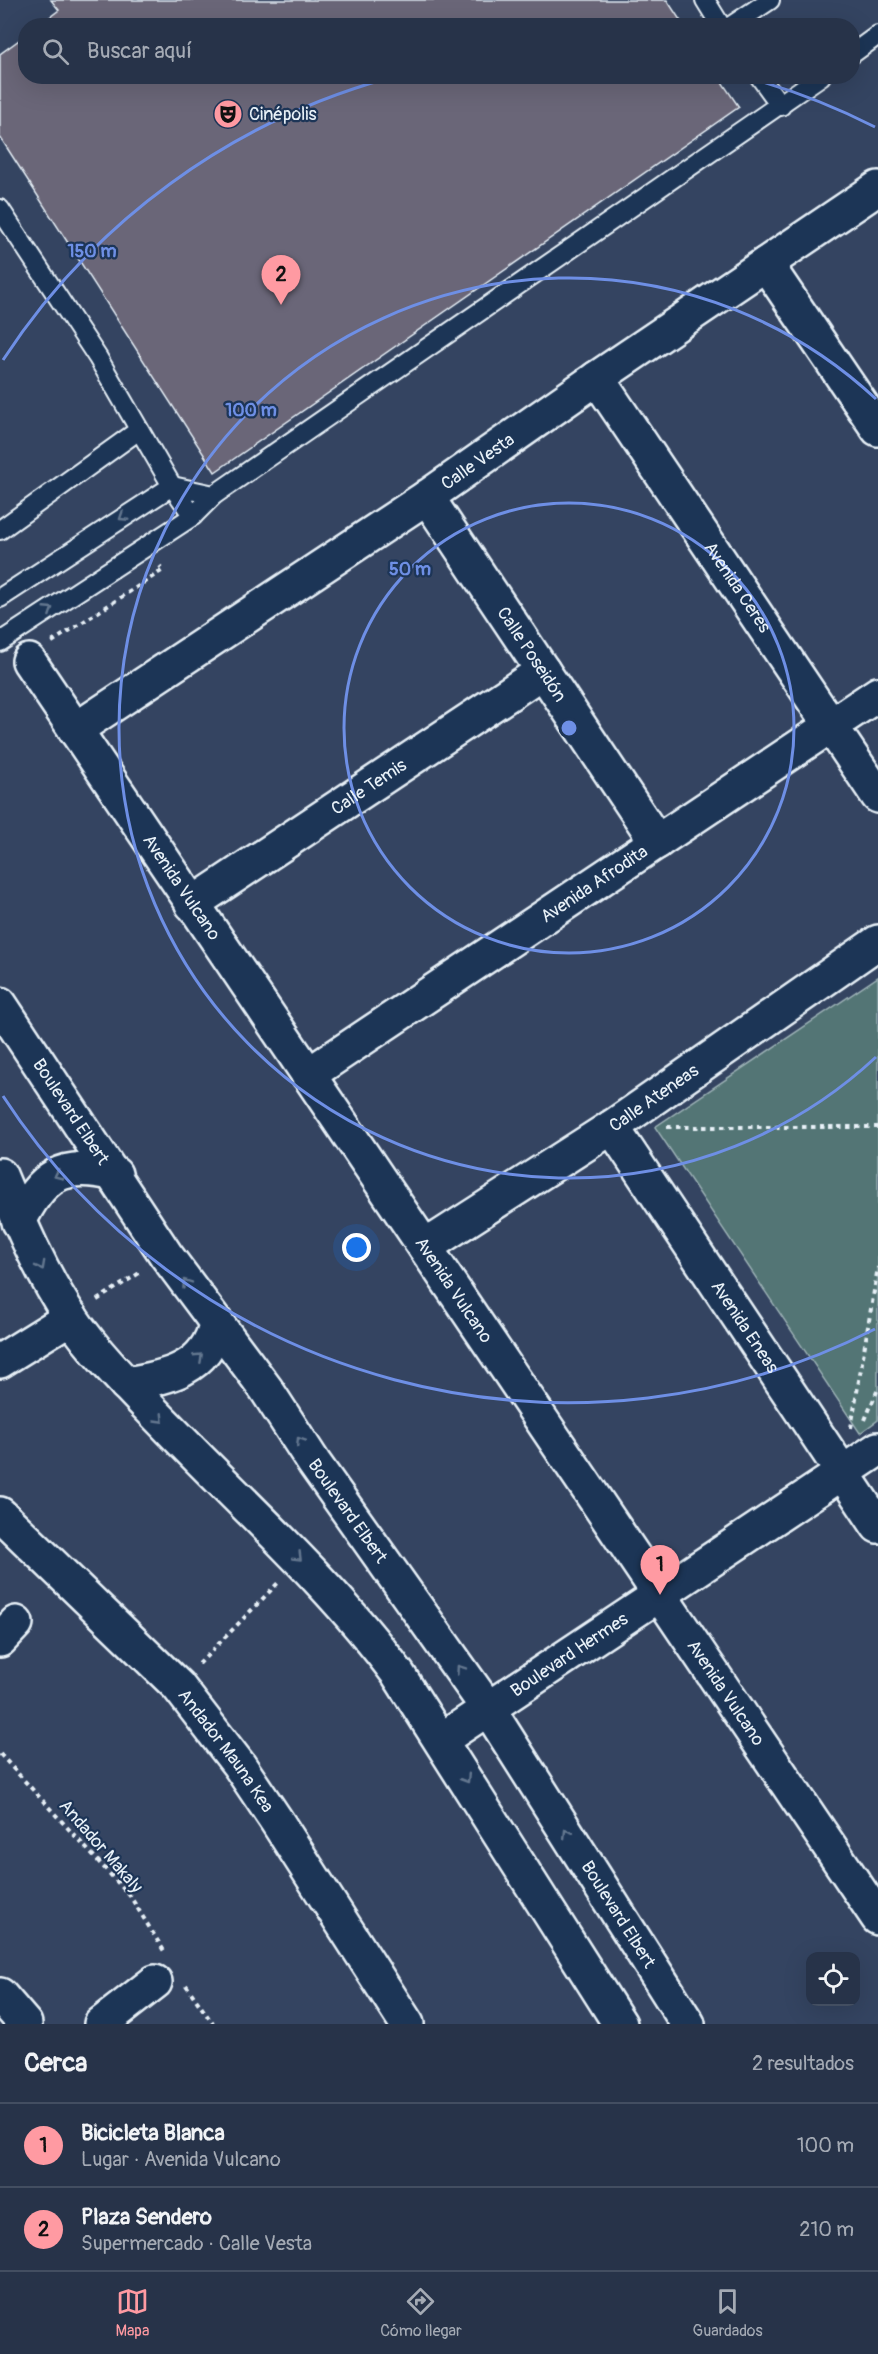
<!DOCTYPE html>
<html lang="es">
<meta charset="utf-8">
<style>
:root{--surface:#273349;--page:#2f3b50;--text:#f1f3f6;--muted:#a4aab4;--line:#434e61;--accent:#ff9aa2}
body{margin:0;font-family:Pangolin,sans-serif;background:var(--page);color:var(--text)}
.controls{position:absolute;right:18px;bottom:18px;display:grid;overflow:hidden;border-radius:12px;box-shadow:0 6px 24px #0002}
.controls button{width:54px;height:54px;display:grid;place-items:center;padding:0;border:0;border-bottom:2px solid var(--line);background:var(--surface);color:var(--text);font:30px sans-serif}
.you{position:absolute;left:357px;top:1248px;width:21px;height:21px;margin:-15px;border:4px solid #fff;border-radius:50%;background:#1a73e8;box-shadow:0 0 0 9px #1a73e833}
.badge{display:grid;place-items:center;width:39px;height:39px;border-radius:50%;background:var(--accent);color:#111;font-size:20px;font-weight:700}
.pin{position:absolute;translate:-50% -50px;filter:drop-shadow(0 2px 3px #0008)}
.pin::after{content:'';position:absolute;top:32px;width:21px;height:18px;background:inherit;clip-path:polygon(0 0,100% 0,50% 100%)}
.list{margin:0;padding:0;list-style:none}
h2{display:flex;justify-content:space-between;align-items:center;height:78px;margin:0;padding:0 24px;font-size:26px}
h2 small{font-size:20px;font-weight:400;color:var(--muted)}
.list li{display:grid;grid-template-columns:39px 1fr auto;gap:18px;align-items:center;box-sizing:border-box;height:84px;padding:0 24px;border-top:2px solid var(--line)}
.list b{display:block;font-size:22px;white-space:nowrap}
.list p{margin:0;font-size:20px;white-space:nowrap;color:var(--muted)}
.list em{font-size:20px;font-style:normal;color:var(--muted)}
.icon{flex:none;width:33px;height:33px;fill:none;stroke:currentColor;stroke-width:2;stroke-linecap:round;stroke-linejoin:round}
.map{position:relative;flex:none;width:878px;height:2024px;overflow:hidden}
.search{position:absolute;background:var(--surface);box-shadow:0 6px 24px #0002;left:18px;right:18px;top:18px;height:66px;display:flex;align-items:center;gap:15px;box-sizing:border-box;padding:0 21px;border-radius:24px;color:var(--muted);font-size:22px}
.sheet{height:246px;background:var(--surface)}
nav{display:flex;justify-content:space-around;align-items:center;box-sizing:border-box;height:84px;border-top:2px solid var(--line);background:var(--surface);font-size:16px;color:var(--muted)}
nav a{display:grid;justify-items:center;gap:3px}
nav .on{color:var(--accent)}
.map>svg:first-child{display:block}
.green{fill:#527474;stroke:#9db2b6;stroke-width:1.5}
.building{fill:#6b6678;stroke:#e8f1f8;stroke-width:1.5}
.lines{fill:none;stroke-linecap:round;stroke-linejoin:round}
.service-casing{stroke:#e8f1f8;stroke-width:22}
.minor-casing{stroke:#e8f1f8;stroke-width:38}
.tertiary-casing{stroke:#e8f1f8;stroke-width:38}
.path{stroke:#e8f1f8;stroke-width:4;stroke-dasharray:4.5 4.5;stroke-linecap:butt}
.service{stroke:#1d3557;stroke-width:18}
.minor{stroke:#1d3557;stroke-width:33}
.tertiary{stroke:#1d3557;stroke-width:33}
.oneway{stroke:#64778f}
.ring{fill:none;stroke:#6e8fe5;stroke-width:3}
.labels{text-anchor:middle;stroke-width:4.5;stroke-linejoin:round;paint-order:stroke}
.poi-label{font-size:18px;fill:#e8f1f8;stroke:#1d3557;text-anchor:start}
.street-label{font-size:18px;fill:#e8f1f8;stroke:#1d3557}
.centre{fill:#6e8fe5;stroke:#1d3557;stroke-width:3}
.ring-label{font-size:18px;text-anchor:middle;font-weight:bold;fill:#6e8fe5;stroke:#1d3557;stroke-width:4.5;stroke-linejoin:round;paint-order:stroke}
</style>
<div class="map">
<svg width="878" height="2024" viewBox="0 0 878 2024">
<rect width="100%" height="100%" fill="#344461"/>
<filter id="ink" filterUnits="userSpaceOnUse"><feTurbulence type="fractalNoise" baseFrequency=".0167" numOctaves="2"/><feDisplacementMap in="SourceGraphic" scale="12" xChannelSelector="R" yChannelSelector="G"/><feConvolveMatrix kernelMatrix="1 2 1 2 8 2 1 2 1" color-interpolation-filters="sRGB"/></filter>
<g filter="url(#ink)">
<polygon class="green" points="878,977 878,1420 860,1433 655,1127"/>
<g class="building">
<polygon points="51,0 667,0 684,26 38,26 59,10"/>
<polygon points="26,35 26,76 718,76 739,107 215,472 0,137 0,54"/>
</g>
<g class="lines">
<g class="service-casing">
<g id="service">
<polyline points="705,0 721,26"/>
<polyline points="731,26 770,0"/>
<polyline points="852,54 878,35"/>
<polyline points="759,76 781,106"/>
<polyline points="0,209 98,358 172,486 193,516"/>
<polyline points="0,530 139,430"/>
<polyline points="0,598 172,486 214,495"/>
<polyline points="0,642 193,516 214,495 821,76"/>
</g>
</g>
<g class="minor-casing">
<g id="minor">
<polyline points="766,264 878,429"/>
<path id="s1" d="M597,378L878,796"/>
<path id="s2" d="M427,497L657,842"/>
<path id="s3" d="M29,661L878,1918"/>
<path id="s4" d="M75,730L427,497L597,378L878,188"/>
<path id="s5" d="M192,904L543,671"/>
<path id="s6" d="M308,1075L878,694"/>
<path id="s7" d="M612,1127L878,1526"/>
<path d="M19,1222C42,1175 62,1161 115,1174"/>
<path id="s8" d="M425,1247L612,1127L878,942"/>
<polyline points="0,1361 71,1317"/>
<path d="M126,1384C166,1378 207,1369 216,1324"/>
<path id="s9" d="M0,1514L178,1686L239,1765L276,1820L407,2024"/>
<polyline points="0,1640 16,1623"/>
<path id="s10" d="M441,1740L878,1449"/>
<polyline points="0,1995 25,2024"/>
<polyline points="101,2024 155,1982"/>
</g>
</g>
<g class="tertiary-casing">
<g id="tertiary">
<path id="s11" d="M0,1004L166,1255L266,1389L314,1463L489,1710L688,2024"/>
<path d="M0,1175C20,1223 41,1273 70,1316C97,1356 133,1391 166,1425C245,1507 330,1582 398,1674L620,2024"/>
</g>
</g>
<g class="path">
<polyline points="52,642 163,570 160,566"/>
<polyline points="667,1127 878,1127"/>
<polyline points="97,1300 141,1272"/>
<polyline points="865,1420 878,1389"/>
<polyline points="851,1428 878,1267"/>
<polyline points="199,1664 278,1583"/>
<polyline points="0,1754 130,1896 164,1951"/>
<polyline points="186,1985 213,2024"/>
</g>
<use href="#service" class="service"/>
<use href="#minor" class="minor"/>
<use href="#tertiary" class="tertiary"/>
</g>
<defs><path id="oneway-chevron" d="M-2-3.5L2.5 0L-2 3.5" fill="none" stroke-width="1.6" stroke-linecap="round" stroke-linejoin="round" transform="scale(1.5)"/></defs>
<g class="oneway">
<use href="#oneway-chevron" transform="translate(123 517) rotate(147)"/>
<use href="#oneway-chevron" transform="translate(49 610) rotate(-33)"/>
<use href="#oneway-chevron" transform="translate(58 1175) rotate(155)"/>
<use href="#oneway-chevron" transform="translate(41 1266) rotate(62)"/>
<use href="#oneway-chevron" transform="translate(186 1283) rotate(-125)"/>
<use href="#oneway-chevron" transform="translate(199 1357) rotate(-43)"/>
<use href="#oneway-chevron" transform="translate(160 1419) rotate(46)"/>
<use href="#oneway-chevron" transform="translate(300 1441) rotate(-123)"/>
<use href="#oneway-chevron" transform="translate(298 1557) rotate(45)"/>
<use href="#oneway-chevron" transform="translate(460 1669) rotate(-125)"/>
<use href="#oneway-chevron" transform="translate(466 1779) rotate(58)"/>
<use href="#oneway-chevron" transform="translate(567 1833) rotate(-122)"/>
</g>
</g>
<g class="ring">
<circle cx="569" cy="728" r="225"/>
<path d="M876 1057A450 450 0 1 1 876 399"/>
<path d="M875 1329A675 675 0 0 1 3 1096M3 360A675 675 0 0 1 389 78M749 78A675 675 0 0 1 875 127"/>
</g>
<defs>
<g id="theatre-disc" transform="scale(1.5)"><circle r="9.5" fill="#ff9aa2" stroke="#1d3557"/><path d="M-5-5.5Q0-4 5-5.5V0Q5 5 0 6Q-5 5-5 0ZM-3.3-2.5H-1v1.5H-3.3ZM1-2.5H3.3v1.5H1ZM-2.8 1Q0 5.5 2.8 1Z" fill="#111"/></g>
</defs>
<g fill-rule="evenodd">
<use href="#theatre-disc" x="228" y="114"/>
</g>
<g class="labels">
<g class="poi-label">
<text x="249" y="120">Cinépolis</text>
</g>
<g class="street-label">
<text dy="6" stroke="none"><textPath href="#s4" startOffset="484">Calle Vesta</textPath></text>
<text dy="6" stroke="none"><textPath href="#s1" startOffset="252">Avenida Ceres</textPath></text>
<text dy="6" stroke="none"><textPath href="#s2" startOffset="189">Calle Poseidón</textPath></text>
<text dy="6" stroke="none"><textPath href="#s5" startOffset="212">Calle Temis</textPath></text>
<text dy="6" stroke="none"><textPath href="#s6" startOffset="344">Avenida Afrodita</textPath></text>
<text dy="6" stroke="none"><textPath href="#s3" startOffset="273">Avenida Vulcano</textPath></text>
<text dy="6" stroke="none"><textPath href="#s8" startOffset="273">Calle Ateneas</textPath></text>
<text dy="6" stroke="none"><textPath href="#s11" startOffset="129">Boulevard Elbert</textPath></text>
<text dy="6" stroke="none"><textPath href="#s3" startOffset="759">Avenida Vulcano</textPath></text>
<text dy="6" stroke="none"><textPath href="#s7" startOffset="240">Avenida Eneas</textPath></text>
<text dy="6" stroke="none"><textPath href="#s11" startOffset="615">Boulevard Elbert</textPath></text>
<text dy="6" stroke="none"><textPath href="#s10" startOffset="154">Boulevard Hermes</textPath></text>
<text dy="6" stroke="none"><textPath href="#s3" startOffset="1245">Avenida Vulcano</textPath></text>
<text dy="6" stroke="none"><textPath href="#s9" startOffset="328">Andador Mauna Kea</textPath></text>
<text transform="translate(101 1846) rotate(49)" y="6">Andador Makaly</text>
<text dy="6" stroke="none"><textPath href="#s11" startOffset="1101">Boulevard Elbert</textPath></text>
</g>
</g>
<circle cx="569" cy="728" r="9" class="centre"/>
<g class="ring-label">
<text x="92" y="257">150 m</text>
<text x="251" y="416">100 m</text>
<text x="410" y="575">50 m</text>
</g>
</svg>
<div class="controls">
<button><svg class="icon" aria-label="locate" viewBox="0 0 24 24"><circle cx="12" cy="12" r="6"/><path d="M12 2v4M12 18v4M2 12h4M18 12h4"/></svg></button>
</div>
<div class="you"></div>
<div class="pin badge" style="left:660px;top:1595px">1</div>
<div class="pin badge" style="left:281px;top:305px">2</div>
<div class="search"><svg class="icon" aria-label="search" viewBox="0 0 24 24"><circle cx="10" cy="10" r="6"/><path d="M15 15l6 6"/></svg>Buscar aquí</div>
</div>
<section class="sheet">
<h2>Cerca<small>2 resultados</small></h2>
<ul class="list">
<li><span class="badge">1</span><div><b>Bicicleta Blanca</b><p>Lugar · Avenida Vulcano</p></div><em>100 m</em></li>
<li><span class="badge">2</span><div><b>Plaza Sendero</b><p>Supermercado · Calle Vesta</p></div><em>210 m</em></li>
</ul>
</section>
<nav>
<a class="on"><svg class="icon" aria-label="map" viewBox="0 0 24 24"><path d="M3 6l6-2 6 2 6-2v14l-6 2-6-2-6 2zM9 4v14M15 6v14"/></svg>Mapa</a>
<a><svg class="icon" aria-label="directions" viewBox="0 0 24 24"><path d="M12 3l9 9-9 9-9-9zM9 14v-3h6M13 9l2 2-2 2"/></svg>Cómo llegar</a>
<a><svg class="icon" aria-label="saved" viewBox="0 0 24 24"><path d="M7 4h10v16l-5-4-5 4z"/></svg>Guardados</a>
</nav>
